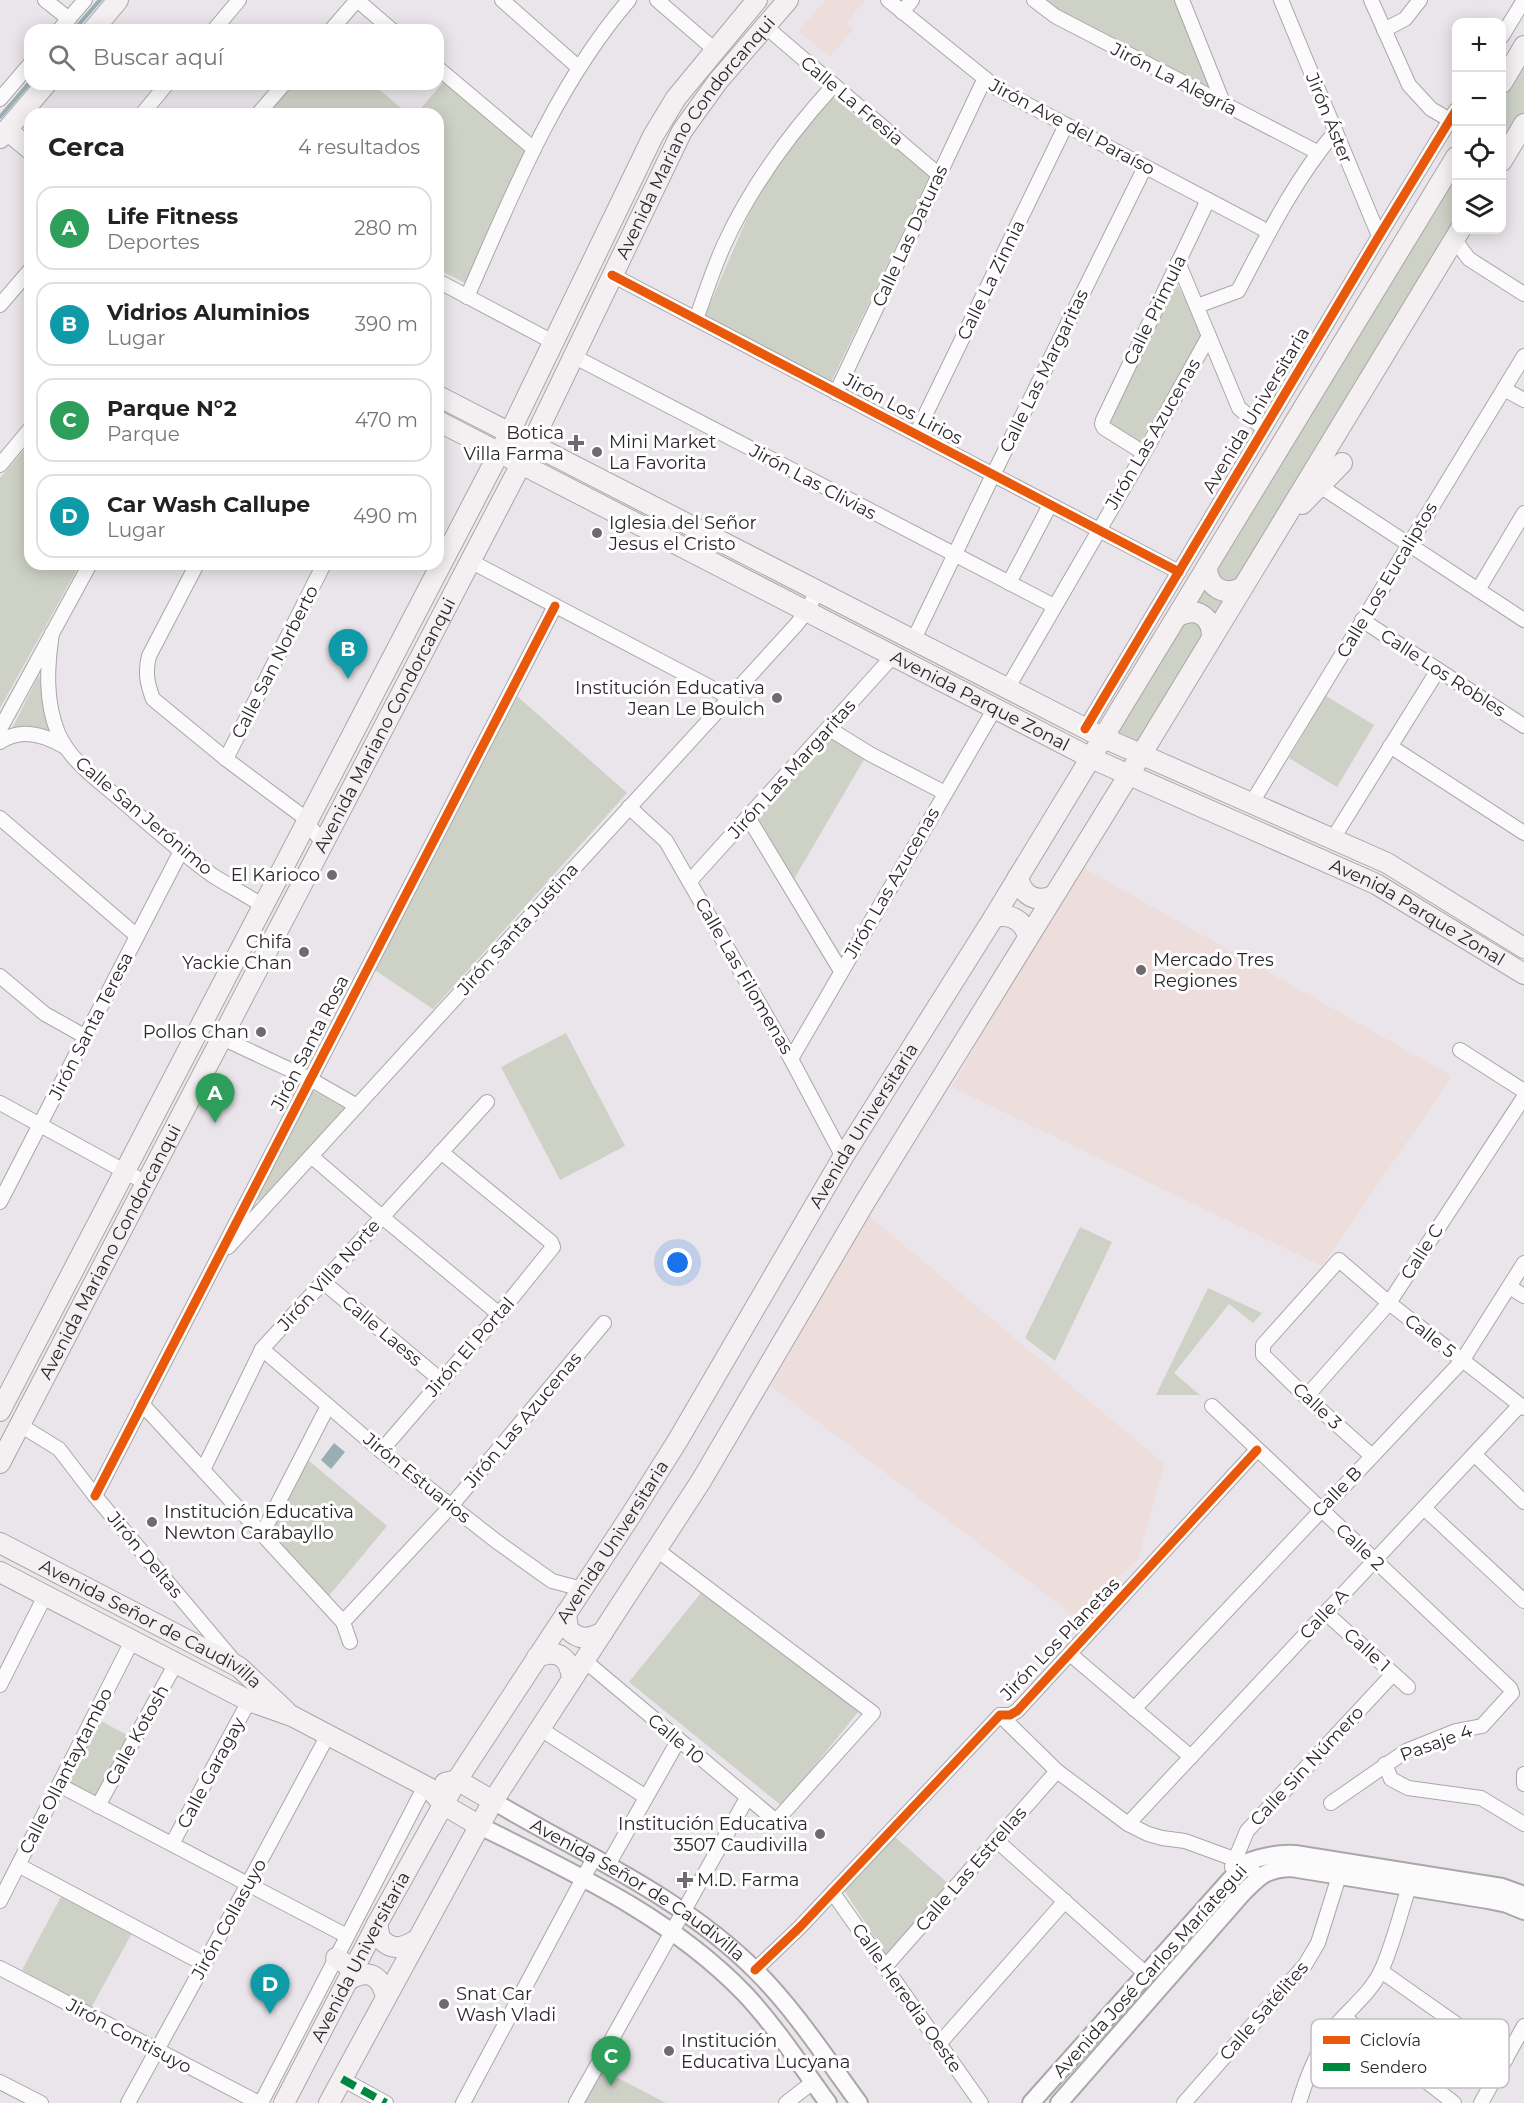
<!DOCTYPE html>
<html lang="es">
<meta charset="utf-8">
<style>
:root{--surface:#fff;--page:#f2f2f2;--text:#222;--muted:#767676;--line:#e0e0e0;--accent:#b45309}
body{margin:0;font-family:Montserrat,sans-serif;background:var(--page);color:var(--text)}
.controls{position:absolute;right:18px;top:18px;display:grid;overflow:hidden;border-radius:12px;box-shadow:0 3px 15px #0003}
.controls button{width:54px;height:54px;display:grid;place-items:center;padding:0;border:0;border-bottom:2px solid var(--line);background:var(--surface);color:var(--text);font:30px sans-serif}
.you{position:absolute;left:678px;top:1263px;width:21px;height:21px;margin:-15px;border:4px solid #fff;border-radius:50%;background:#1a73e8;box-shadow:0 0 0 9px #1a73e833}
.badge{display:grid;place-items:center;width:39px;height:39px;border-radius:50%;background:var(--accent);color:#fff;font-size:20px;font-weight:700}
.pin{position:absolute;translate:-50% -50px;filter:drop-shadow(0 2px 3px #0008)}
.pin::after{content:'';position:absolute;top:32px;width:21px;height:18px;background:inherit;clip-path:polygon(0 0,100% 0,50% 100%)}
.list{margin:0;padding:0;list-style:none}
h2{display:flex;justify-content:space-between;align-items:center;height:78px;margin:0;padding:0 24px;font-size:26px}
h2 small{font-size:20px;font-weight:400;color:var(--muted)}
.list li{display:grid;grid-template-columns:39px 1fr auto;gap:18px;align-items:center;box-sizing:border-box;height:84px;margin:0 12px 12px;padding:0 12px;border:2px solid var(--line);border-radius:18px}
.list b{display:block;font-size:22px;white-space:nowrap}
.list p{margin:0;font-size:20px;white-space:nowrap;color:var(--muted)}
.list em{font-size:20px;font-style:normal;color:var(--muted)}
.icon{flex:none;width:33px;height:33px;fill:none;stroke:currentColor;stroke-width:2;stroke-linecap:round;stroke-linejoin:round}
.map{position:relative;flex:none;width:1524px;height:2103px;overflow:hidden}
.search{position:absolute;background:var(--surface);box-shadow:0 3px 15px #0003;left:24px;top:24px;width:420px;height:66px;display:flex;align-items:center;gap:15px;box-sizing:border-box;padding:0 21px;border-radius:18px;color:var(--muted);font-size:22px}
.panel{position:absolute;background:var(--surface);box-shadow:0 3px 15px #0003;left:24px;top:108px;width:420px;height:462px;border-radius:18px}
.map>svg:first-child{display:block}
.commercial{fill:#eddddb}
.green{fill:#ced1c6}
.water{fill:#97afb3}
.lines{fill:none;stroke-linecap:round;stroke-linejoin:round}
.stream{stroke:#97afb3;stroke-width:4}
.minor-casing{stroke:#aaa6aa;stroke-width:16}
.tertiary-casing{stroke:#aaa6aa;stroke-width:20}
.secondary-casing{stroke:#aaa6aa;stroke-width:22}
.minor{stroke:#fcfbfc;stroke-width:14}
.tertiary{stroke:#fcfbfc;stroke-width:16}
.secondary{stroke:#f4f0f2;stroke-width:20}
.quiet{stroke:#00873e;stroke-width:8;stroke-dasharray:15 8;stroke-linecap:butt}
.cycleway-casing{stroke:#fff;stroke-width:13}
.cycleway{stroke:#e8590c;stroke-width:9}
.poi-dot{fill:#6e6a6e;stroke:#fff;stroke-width:2}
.labels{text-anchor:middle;stroke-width:6;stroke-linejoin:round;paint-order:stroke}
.street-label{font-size:18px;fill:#2c272c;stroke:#fff}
.poi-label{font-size:18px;fill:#2c272c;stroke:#fff;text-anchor:start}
.key{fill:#fff;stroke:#c0bec0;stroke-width:1.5}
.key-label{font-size:16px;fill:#2c272c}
</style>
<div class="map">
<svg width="1524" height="2103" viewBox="0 0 1524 2103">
<rect width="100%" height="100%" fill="#eae5ea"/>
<g class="commercial">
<polygon points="825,0 865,0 846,23 853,29 830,57 799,31"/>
<polygon points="1078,865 1452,1076 1322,1266 952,1087"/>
<polygon points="868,1215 1164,1464 1138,1559 1076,1617 771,1386"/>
</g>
<g class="green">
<polygon points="1045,0 1175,0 1211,90 1064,15"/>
<polygon points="1524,57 1524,113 1502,150 1502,94"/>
<polygon points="445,80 527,149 465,283 438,269 438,114 416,114"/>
<polygon points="293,84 373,84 408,114 267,114"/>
<polygon points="832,96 930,176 831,382 704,318 761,186 771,170"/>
<polygon points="1456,168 1456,225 1139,748 1113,734"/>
<polygon points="1176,282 1203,334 1140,442 1108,423"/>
<polygon points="30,443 30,564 80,564 0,708 0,478"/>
<polygon points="39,674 46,711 55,737 12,729"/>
<polygon points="517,696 627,793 433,1009 373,969"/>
<polygon points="1326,696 1374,725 1337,787 1289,758"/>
<polygon points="833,736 866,756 794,879 758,818"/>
<polygon points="566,1033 625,1146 560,1180 501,1067"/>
<polygon points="313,1091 346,1109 263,1202 255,1198"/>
<polygon points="1080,1227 1112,1242 1055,1361 1025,1338"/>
<polygon points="1208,1288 1262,1313 1253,1323 1229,1304 1174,1373 1200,1395 1156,1395"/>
<polygon points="308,1460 387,1526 327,1598 268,1532"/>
<polygon points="705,1588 858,1712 782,1806 629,1682"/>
<polygon points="97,1719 129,1736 96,1798 64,1781"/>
<polygon points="895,1837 950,1885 887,1956 844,1890"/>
<polygon points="62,1895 132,1933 91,2008 22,1970"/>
<polygon points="599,2068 666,2103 580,2103"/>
</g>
<polygon class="water" points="334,1443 345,1452 331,1469 321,1460"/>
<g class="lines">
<g class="stream">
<polyline points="74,30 100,0"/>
<polyline points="0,117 30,82"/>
</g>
<g class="minor-casing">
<g id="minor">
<polyline points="45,0 69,19"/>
<polyline points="357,0 392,30"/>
<polyline points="502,0 579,68"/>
<polyline points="657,0 715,50"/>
<polyline points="888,0 998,89 1269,232"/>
<polyline points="1034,0 1055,16 1317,152"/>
<polyline points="1182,0 1224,105"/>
<polyline points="1281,0 1379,236"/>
<polyline points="1371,0 1409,85 1431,109 1450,120"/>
<polyline points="902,12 912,0"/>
<polyline points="765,26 939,175"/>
<polyline points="59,30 85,0"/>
<polyline points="214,30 239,0"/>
<polyline points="331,30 357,0"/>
<polyline points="1384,30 1405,19 1420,0"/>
<polyline points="1502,36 1524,0"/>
<polyline points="438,68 534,149"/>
<polyline points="0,99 30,64"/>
<polyline points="142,114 167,84"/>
<polyline points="258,114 284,84"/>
<polyline points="1454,239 1469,259 1524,294"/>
<polyline points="1178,262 1239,408 1263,428"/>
<polyline points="612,275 1179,572"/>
<polyline points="438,281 553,342"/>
<path d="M467,297C512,195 555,86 629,0"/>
<polyline points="0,305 30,270"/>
<path d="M1197,306L1238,291C1267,236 1295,179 1335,132"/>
<path d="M696,319C705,295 713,269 724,245C751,186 790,133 834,85"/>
<polyline points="573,356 1054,606"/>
<polyline points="1504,389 1524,400"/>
<polyline points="836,393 984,80"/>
<polyline points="916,434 1066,125"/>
<polyline points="1144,453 1104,428 1102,424 1103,420 1208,200"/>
<polyline points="0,465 30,429"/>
<polyline points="1326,490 1524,620"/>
<polyline points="470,561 729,697"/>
<path d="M197,564L149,656C145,672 147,683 153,699L226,759L301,815L323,843"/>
<polyline points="1009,583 1050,505"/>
<polyline points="1478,590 1524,513"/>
<polyline points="1362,620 1524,726"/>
<path d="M52,633C47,667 45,701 58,733C70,761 98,780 120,799C150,825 180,852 212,875C229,886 247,895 263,906"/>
<polyline points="913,641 993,475 1145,167"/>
<polyline points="1007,689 1144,453 1209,336"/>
<polyline points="828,728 870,754 945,793"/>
<polyline points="0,729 90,564"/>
<polyline points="1085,729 1379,236 1456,110"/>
<path d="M0,742C21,727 45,735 65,747"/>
<polyline points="1390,746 1524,833"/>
<polyline points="226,759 324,564"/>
<polyline points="1251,804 1524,356"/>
<polyline points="629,807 666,841 791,1059 843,1157"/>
<polyline points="748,817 841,971"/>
<polyline points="0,818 137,936"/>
<polyline points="1332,840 1438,670"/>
<polyline points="690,881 893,656"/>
<polyline points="0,976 45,1014 86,1037"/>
<polyline points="222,1038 310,1079 357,1106"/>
<polyline points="1460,1050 1524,1091"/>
<polyline points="791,1059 995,708"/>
<polyline points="0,1103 146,1183"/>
<polyline points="311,1156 381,1216 499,1314"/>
<polyline points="0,1202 181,851"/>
<polyline points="228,1247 796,625 807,611 817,591"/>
<polyline points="322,1281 442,1381"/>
<polyline points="1510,1287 1524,1296"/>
<polyline points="262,1349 381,1451 496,1541 552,1581 582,1589"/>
<polyline points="1306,1397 1389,1303 1524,1097"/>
<polyline points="142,1404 343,1622 350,1642"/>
<polyline points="1212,1406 1510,1688 1512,1693 1482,1726 1456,1731 1406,1751 1331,1803"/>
<polyline points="20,1425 59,1449 95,1496 233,1660"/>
<polyline points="381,1451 499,1314 553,1247 551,1242 441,1152"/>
<polyline points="1474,1454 1524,1502"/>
<polyline points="1372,1456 1306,1397 1263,1355 1263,1345 1339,1260 1389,1303 1524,1408"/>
<polyline points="203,1470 262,1349 487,1102"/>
<polyline points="95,1496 555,606"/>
<polyline points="1424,1508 1524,1601"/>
<polyline points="262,1534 328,1406"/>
<polyline points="1326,1613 1408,1687"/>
<polyline points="343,1622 451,1506 604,1323"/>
<polyline points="1070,1654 1191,1757"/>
<polyline points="585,1661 776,1821 873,1713 657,1550"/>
<polyline points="0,1685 45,1596"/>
<polyline points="1134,1709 1462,1361 1524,1263"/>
<polyline points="1000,1715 1057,1771 1128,1824 1148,1834 1162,1838 1185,1841 1245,1863 1259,1877"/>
<polyline points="539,1728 646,1797"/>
<polyline points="1385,1764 1391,1779 1408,1788 1481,1798 1524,1824"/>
<polyline points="1524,1774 1524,1784"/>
<polyline points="59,1785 347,1936"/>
<polyline points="98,1806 176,1663"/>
<polyline points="1128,1824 1520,1405"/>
<polyline points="996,1840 1145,1973"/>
<polyline points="172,1844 249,1701"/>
<polyline points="18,1865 204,1964"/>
<polyline points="608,1865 678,1741"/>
<polyline points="1232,1867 1247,1831 1393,1674"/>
<polyline points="833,1893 981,2103"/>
<polyline points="0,1901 132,1641"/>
<polyline points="885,1967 1057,1771"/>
<polyline points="0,1968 259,2103"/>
<polyline points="755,1970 800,1927 1000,1715 1010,1715 1017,1711 1257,1450"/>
<polyline points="1381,1971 1506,2059"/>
<polyline points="1344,2017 1454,2103"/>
<polyline points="939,2044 1065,1901"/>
<polyline points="342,2079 386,2103"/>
<polyline points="0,2082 41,2103"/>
<polyline points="128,2103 248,1884 328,1735"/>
<polyline points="261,2103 425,1786"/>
<polyline points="463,2103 594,1858"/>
<polyline points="576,2103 747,1798"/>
<polyline points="786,2103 813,2082"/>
<polyline points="1184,2103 1305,1965 1318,1943 1339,1876"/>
<path d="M1299,2103C1307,2076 1319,2046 1337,2024C1352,2007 1371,1992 1381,1971C1393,1945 1400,1914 1409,1887"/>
<polyline points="1481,2103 1524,2026"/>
</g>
</g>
<g class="tertiary-casing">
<g id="tertiary">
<path id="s1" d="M493,1801C582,1854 681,1896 756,1971C795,2010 826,2058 859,2103"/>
<path d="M480,1826C574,1873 671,1917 745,1994C776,2027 801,2066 828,2103"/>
<path d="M1031,2103L1245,1863C1262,1856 1276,1853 1295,1854L1502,1887L1524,1895"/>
<path d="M1059,2103L1242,1894C1259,1877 1265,1869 1291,1868L1488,1900L1507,1904L1524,1911"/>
</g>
</g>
<g class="secondary-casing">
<g id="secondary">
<polyline points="93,30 118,0"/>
<polyline points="1502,83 1524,46"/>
<polyline points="7,130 30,149"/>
<polyline points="0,138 46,84"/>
<polyline points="1502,161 1524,124"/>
<polyline points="438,396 1104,738 1387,863 1524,948"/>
<path id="s2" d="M438,421L1091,758L1376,884L1524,974"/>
<polyline points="1302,504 1342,463"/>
<path d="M1207,569C1209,588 1224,596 1241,588"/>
<path d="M1178,616C1197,606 1212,617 1212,637"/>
<path d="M1018,877C1022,896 1036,903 1053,896"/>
<path d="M994,917C1011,913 1023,920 1028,936"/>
<polyline points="0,1411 509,434 653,136 676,98 757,0"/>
<path id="s3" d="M0,1463L531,445L682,131L718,81L788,0"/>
<path id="s4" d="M0,1543L239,1667L286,1711"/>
<polyline points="0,1572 249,1701 292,1716 429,1788 444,1805 480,1826"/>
<path d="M566,1613L568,1629C579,1641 590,1639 603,1632"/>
<path d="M537,1657C558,1648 570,1658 572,1679"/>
<polyline points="445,1783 457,1780 493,1801"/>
<path d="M377,1924L380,1938C392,1952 404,1948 418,1939"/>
<polyline points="336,1958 354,1969"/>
<path d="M350,1979C370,1968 382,1977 386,1998"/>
<path id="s5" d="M284,2103L377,1924L457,1780L631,1515L678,1440L843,1157L994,917L1456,157"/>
<polyline points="329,2103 493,1801 701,1481 865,1202 1141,755 1460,230"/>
</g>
</g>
<use href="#minor" class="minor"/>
<use href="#tertiary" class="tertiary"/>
<use href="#secondary" class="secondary"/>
<polyline class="quiet" points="342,2079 386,2103"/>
<g class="cycleway-casing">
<g id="cycleway">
<polyline points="612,275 1179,572"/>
<polyline points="1085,729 1379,236 1456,110"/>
<polyline points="95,1496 555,606"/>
<polyline points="755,1970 800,1927 1000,1715 1010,1715 1017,1711 1257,1450"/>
</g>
</g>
<use href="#cycleway" class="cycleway"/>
</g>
<g class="poi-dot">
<path d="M573 434h6v6h6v6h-6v6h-6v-6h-6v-6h6z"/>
<circle cx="597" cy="452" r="6"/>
<circle cx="597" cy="533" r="6"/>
<circle cx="777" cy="698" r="6"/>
<circle cx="332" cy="875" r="6"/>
<circle cx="304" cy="952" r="6"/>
<circle cx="1141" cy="970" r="6"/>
<circle cx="261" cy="1032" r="6"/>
<circle cx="152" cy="1522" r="6"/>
<circle cx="820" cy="1834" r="6"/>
<path d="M682 1871h6v6h6v6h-6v6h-6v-6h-6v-6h6z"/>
<circle cx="444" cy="2004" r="6"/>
<circle cx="669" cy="2051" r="6"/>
</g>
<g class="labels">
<g class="street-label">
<text transform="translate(1174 79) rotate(27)" y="6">Jirón La Alegría</text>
<text transform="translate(852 101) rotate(40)" y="6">Calle La Fresia</text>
<text transform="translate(1329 118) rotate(68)" y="6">Jirón Áster</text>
<text transform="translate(1072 127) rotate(28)" y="6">Jirón Ave del Paraíso</text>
<text dy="6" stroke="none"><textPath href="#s3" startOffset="1498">Avenida Mariano Condorcanqui</textPath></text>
<text transform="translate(910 236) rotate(-65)" y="6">Calle Las Daturas</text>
<text transform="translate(991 280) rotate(-64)" y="6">Calle La Zinnia</text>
<text transform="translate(1155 310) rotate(-64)" y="6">Calle Primula</text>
<text transform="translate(1044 371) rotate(-64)" y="6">Calle Las Margaritas</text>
<text transform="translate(903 409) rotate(28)" y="6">Jirón Los Lirios</text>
<text transform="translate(1256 410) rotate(-59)" y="6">Avenida Universitaria</text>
<text transform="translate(1153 434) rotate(-60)" y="6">Jirón Las Azucenas</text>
<text transform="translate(813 482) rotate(28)" y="6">Jirón Las Clivias</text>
<text transform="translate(1387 580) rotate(-59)" y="6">Calle Los Eucaliptos</text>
<text transform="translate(275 662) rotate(-63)" y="6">Calle San Norberto</text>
<text transform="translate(1443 673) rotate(33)" y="6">Calle Los Robles</text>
<text dy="6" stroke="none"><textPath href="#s2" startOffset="610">Avenida Parque Zonal</textPath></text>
<text dy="6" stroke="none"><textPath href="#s3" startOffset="832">Avenida Mariano Condorcanqui</textPath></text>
<text transform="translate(792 769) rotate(-48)" y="6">Jirón Las Margaritas</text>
<text transform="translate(144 816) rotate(40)" y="6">Calle San Jerónimo</text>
<text transform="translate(892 883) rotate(-60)" y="6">Jirón Las Azucenas</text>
<text dy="6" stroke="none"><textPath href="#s2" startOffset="1096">Avenida Parque Zonal</textPath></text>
<text transform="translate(518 929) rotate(-48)" y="6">Jirón Santa Justina</text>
<text transform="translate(744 976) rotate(60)" y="6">Calle Las Filomenas</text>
<text transform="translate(91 1026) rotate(-63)" y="6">Jirón Santa Teresa</text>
<text transform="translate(310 1043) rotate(-63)" y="6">Jirón Santa Rosa</text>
<text dy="6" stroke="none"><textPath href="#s5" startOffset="1137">Avenida Universitaria</textPath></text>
<text dy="6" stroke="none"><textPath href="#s3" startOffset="238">Avenida Mariano Condorcanqui</textPath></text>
<text transform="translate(1422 1252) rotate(-57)" y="6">Calle C</text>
<text transform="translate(329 1275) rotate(-48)" y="6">Jirón Villa Norte</text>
<text transform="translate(382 1331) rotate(40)" y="6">Calle Laess</text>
<text transform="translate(1430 1336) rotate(38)" y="6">Calle 5</text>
<text transform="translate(470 1347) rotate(-49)" y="6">Jirón El Portal</text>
<text transform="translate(1317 1406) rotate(43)" y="6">Calle 3</text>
<text transform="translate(523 1420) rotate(-50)" y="6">Jirón Las Azucenas</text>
<text transform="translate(417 1478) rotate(39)" y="6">Jirón Estuarios</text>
<text transform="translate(1337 1492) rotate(-46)" y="6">Calle B</text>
<text dy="6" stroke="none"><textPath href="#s5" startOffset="651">Avenida Universitaria</textPath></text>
<text transform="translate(1360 1547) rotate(43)" y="6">Calle 2</text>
<text transform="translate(145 1555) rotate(50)" y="6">Jirón Deltas</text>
<text transform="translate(1324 1614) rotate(-47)" y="6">Calle A</text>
<text dy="6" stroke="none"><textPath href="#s4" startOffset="171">Avenida Señor de Caudivilla</textPath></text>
<text transform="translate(1060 1639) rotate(-46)" y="6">Jirón Los Planetas</text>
<text transform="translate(1367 1650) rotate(42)" y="6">Calle 1</text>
<text transform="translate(137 1735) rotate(-61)" y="6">Calle Kotosh</text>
<text transform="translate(676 1739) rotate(40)" y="6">Calle 10</text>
<text transform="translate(1436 1743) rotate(-20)" y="6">Pasaje 4</text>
<text transform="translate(1307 1766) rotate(-47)" y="6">Calle Sin Número</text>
<text transform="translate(66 1771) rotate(-63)" y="6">Calle Ollantaytambo</text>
<text transform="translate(211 1773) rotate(-62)" y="6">Calle Garagay</text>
<text transform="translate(971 1869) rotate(-49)" y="6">Calle Las Estrellas</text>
<text dy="6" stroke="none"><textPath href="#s1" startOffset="170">Avenida Señor de Caudivilla</textPath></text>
<text transform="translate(229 1919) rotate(-61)" y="6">Jirón Collasuyo</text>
<text dy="6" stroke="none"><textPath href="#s5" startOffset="165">Avenida Universitaria</textPath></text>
<text transform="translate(1150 1971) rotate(-48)" y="6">Avenida José Carlos Maríategui</text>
<text transform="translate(907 1998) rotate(55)" y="6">Calle Heredia Oeste</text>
<text transform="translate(1264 2011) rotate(-49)" y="6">Calle Satélites</text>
<text transform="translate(129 2036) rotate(28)" y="6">Jirón Contisuyo</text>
</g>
<g class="poi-label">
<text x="564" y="439" text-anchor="end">Botica<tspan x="564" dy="21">Villa Farma</tspan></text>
<text x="609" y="448">Mini Market<tspan x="609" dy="21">La Favorita</tspan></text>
<text x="609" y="529">Iglesia del Señor<tspan x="609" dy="21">Jesus el Cristo</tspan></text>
<text x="765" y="694" text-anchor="end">Institución Educativa<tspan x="765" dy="21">Jean Le Boulch</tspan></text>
<text x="320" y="881" text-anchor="end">El Karioco</text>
<text x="292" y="948" text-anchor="end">Chifa<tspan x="292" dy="21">Yackie Chan</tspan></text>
<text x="1153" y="966">Mercado Tres<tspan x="1153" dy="21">Regiones</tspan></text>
<text x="249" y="1038" text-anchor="end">Pollos Chan</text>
<text x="164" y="1518">Institución Educativa<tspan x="164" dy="21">Newton Carabayllo</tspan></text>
<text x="808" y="1830" text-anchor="end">Institución Educativa<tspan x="808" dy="21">3507 Caudivilla</tspan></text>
<text x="697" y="1886">M.D. Farma</text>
<text x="456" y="2000">Snat Car<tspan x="456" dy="21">Wash Vladi</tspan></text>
<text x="681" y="2047">Institución<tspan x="681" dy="21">Educativa Lucyana</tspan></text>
</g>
</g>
<rect x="1311" y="2019" width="198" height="69" rx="9" class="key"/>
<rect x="1323" y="2036" width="27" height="8" fill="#e8590c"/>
<rect x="1323" y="2063" width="27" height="8" fill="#00873e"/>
<g class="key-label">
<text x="1360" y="2046">Ciclovía</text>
<text x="1360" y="2073">Sendero</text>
</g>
</svg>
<div class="controls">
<button>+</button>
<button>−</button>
<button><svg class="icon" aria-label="locate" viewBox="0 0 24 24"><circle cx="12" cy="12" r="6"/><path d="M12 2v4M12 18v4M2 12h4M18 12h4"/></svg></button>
<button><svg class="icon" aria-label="layers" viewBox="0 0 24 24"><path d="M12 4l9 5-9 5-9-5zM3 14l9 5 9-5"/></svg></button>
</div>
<div class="you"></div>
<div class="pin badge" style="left:215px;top:1123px;background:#2e9e5b">A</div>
<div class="pin badge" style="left:348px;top:679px;background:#0f9aa8">B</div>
<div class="pin badge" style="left:611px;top:2086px;background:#2e9e5b">C</div>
<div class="pin badge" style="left:270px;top:2014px;background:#0f9aa8">D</div>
<div class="search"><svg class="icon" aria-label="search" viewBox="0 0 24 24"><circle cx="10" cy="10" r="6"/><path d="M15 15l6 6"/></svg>Buscar aquí</div>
<section class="panel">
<h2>Cerca<small>4 resultados</small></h2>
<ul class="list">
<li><span class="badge" style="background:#2e9e5b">A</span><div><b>Life Fitness</b><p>Deportes</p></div><em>280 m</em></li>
<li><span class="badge" style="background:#0f9aa8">B</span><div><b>Vidrios Aluminios</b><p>Lugar</p></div><em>390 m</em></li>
<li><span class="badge" style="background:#2e9e5b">C</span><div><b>Parque N°2</b><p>Parque</p></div><em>470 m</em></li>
<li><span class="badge" style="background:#0f9aa8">D</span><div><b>Car Wash Callupe</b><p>Lugar</p></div><em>490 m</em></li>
</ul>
</section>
</div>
